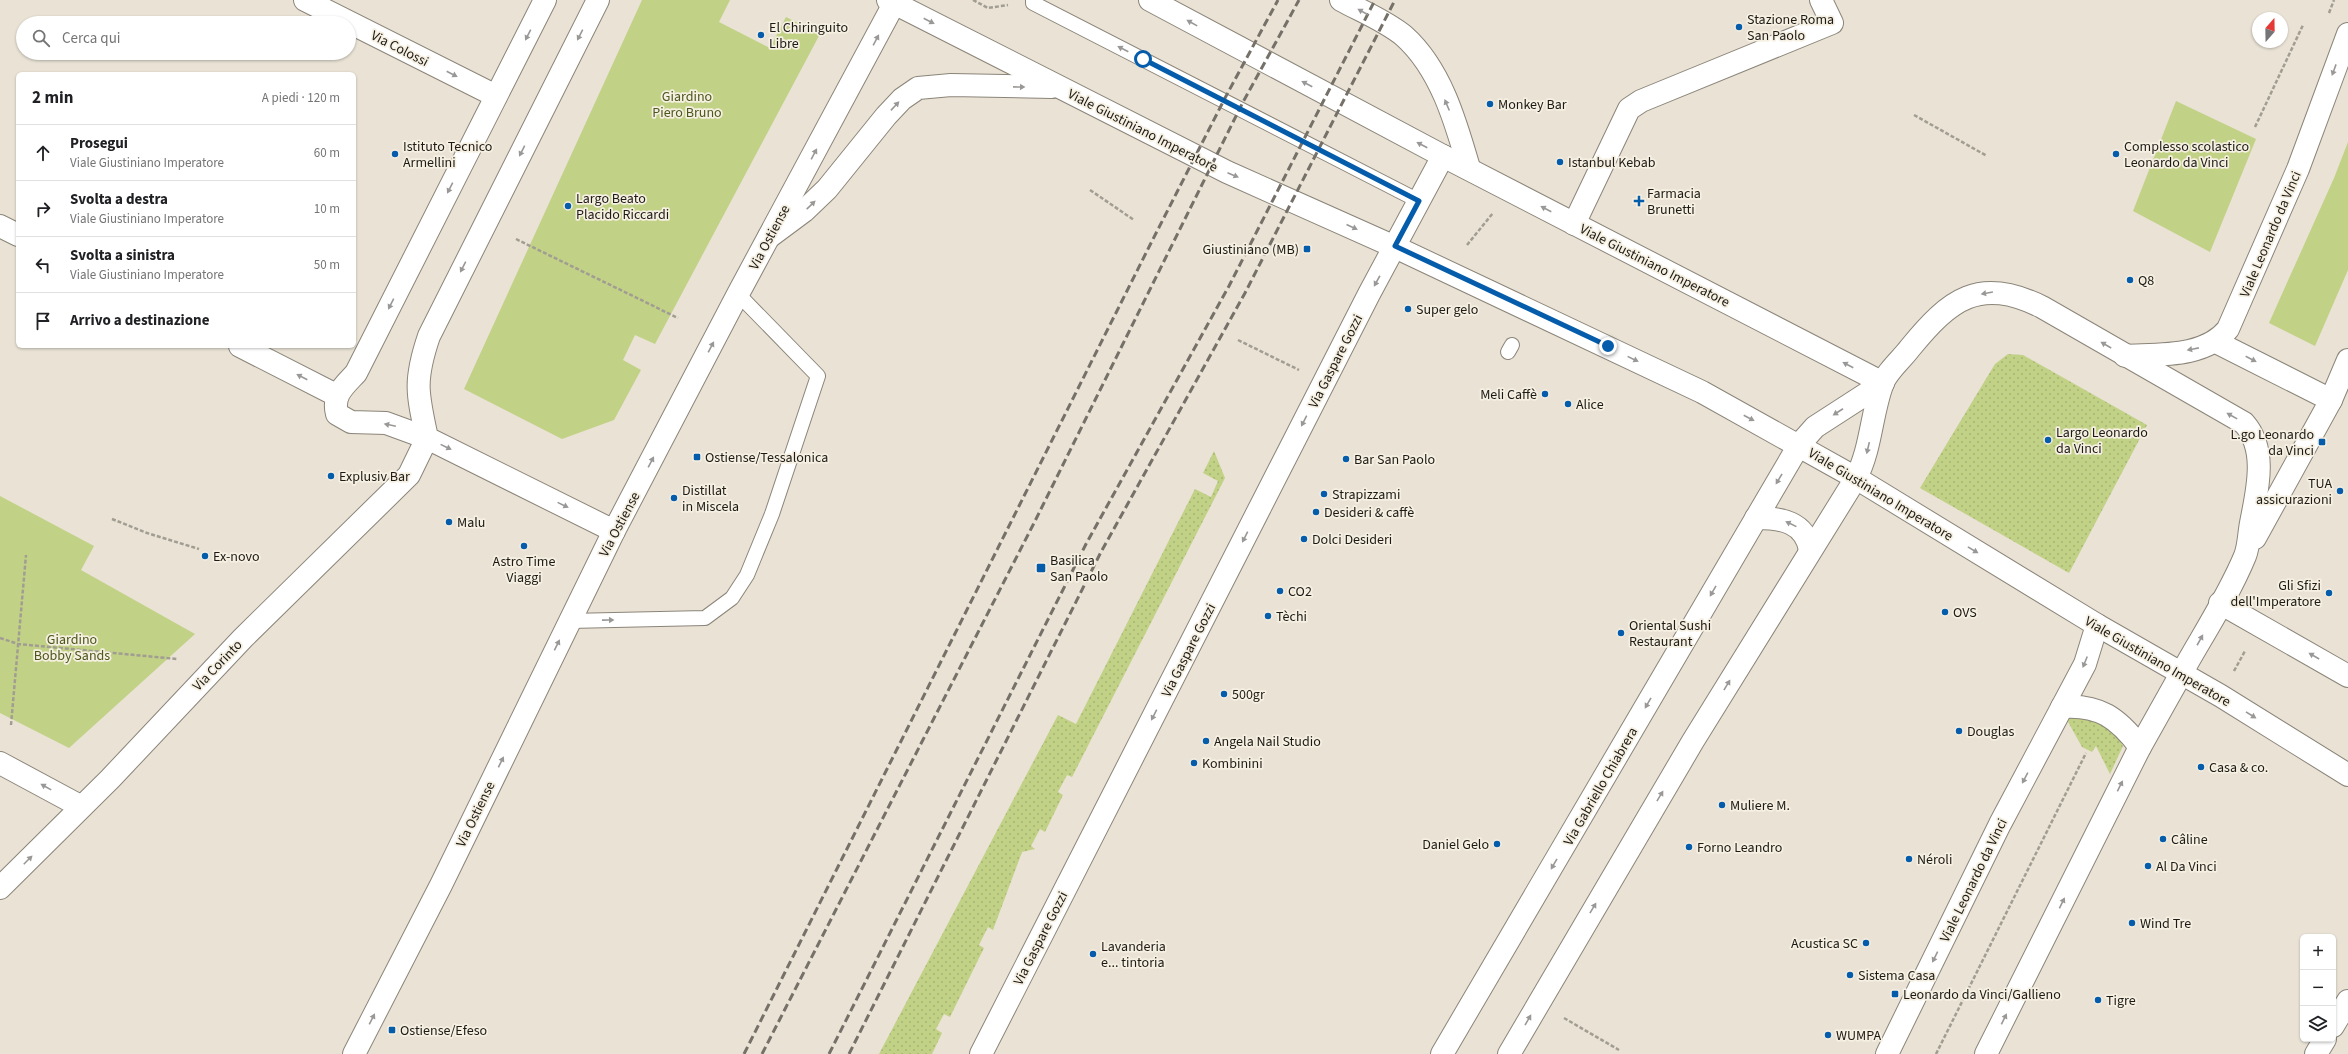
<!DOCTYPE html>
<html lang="it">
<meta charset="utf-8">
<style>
:root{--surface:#fff;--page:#f2f2f2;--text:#202124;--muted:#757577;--line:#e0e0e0}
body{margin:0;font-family:"Source Sans 3",sans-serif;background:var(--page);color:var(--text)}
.controls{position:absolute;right:12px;bottom:12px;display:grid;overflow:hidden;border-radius:6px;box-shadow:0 1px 3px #0004}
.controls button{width:36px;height:36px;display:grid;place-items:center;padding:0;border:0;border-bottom:1px solid var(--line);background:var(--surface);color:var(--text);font:20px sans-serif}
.compass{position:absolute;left:2252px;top:12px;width:36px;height:36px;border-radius:50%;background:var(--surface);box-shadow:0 1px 3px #0004;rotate:20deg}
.stop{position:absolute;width:12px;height:12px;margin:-9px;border:3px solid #045caa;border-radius:50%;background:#fff}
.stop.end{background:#045caa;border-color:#fff;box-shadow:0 1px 4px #0008}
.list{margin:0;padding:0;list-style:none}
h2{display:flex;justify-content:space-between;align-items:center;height:52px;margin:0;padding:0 16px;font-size:17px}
h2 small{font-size:13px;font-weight:400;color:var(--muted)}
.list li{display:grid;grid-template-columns:26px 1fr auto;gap:12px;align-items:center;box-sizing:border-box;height:56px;padding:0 16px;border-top:1px solid var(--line)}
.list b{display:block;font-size:15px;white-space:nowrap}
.list p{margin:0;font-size:13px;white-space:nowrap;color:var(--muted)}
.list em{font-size:13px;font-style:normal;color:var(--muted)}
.icon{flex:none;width:22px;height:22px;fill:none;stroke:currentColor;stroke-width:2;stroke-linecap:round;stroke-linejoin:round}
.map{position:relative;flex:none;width:2348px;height:1054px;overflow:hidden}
.search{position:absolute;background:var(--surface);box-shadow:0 1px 3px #0004;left:16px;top:16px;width:340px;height:44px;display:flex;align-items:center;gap:10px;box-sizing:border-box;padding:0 14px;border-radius:22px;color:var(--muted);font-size:15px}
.panel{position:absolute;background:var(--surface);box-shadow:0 1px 3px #0004;left:16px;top:72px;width:340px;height:276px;border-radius:6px}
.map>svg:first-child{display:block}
.grass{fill:url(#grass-dots)}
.green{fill:#c1d286}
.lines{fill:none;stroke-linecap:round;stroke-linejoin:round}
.service-casing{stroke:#8b8579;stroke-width:16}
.minor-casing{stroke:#8b8579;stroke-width:24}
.tertiary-casing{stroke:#8b8579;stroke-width:24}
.secondary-casing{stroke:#8b8579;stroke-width:24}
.path{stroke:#a29d92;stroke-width:2.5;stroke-dasharray:4 2;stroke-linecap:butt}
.service{stroke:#fff;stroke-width:14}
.minor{stroke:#fff;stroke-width:22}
.tertiary{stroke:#fff;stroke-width:22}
.secondary{stroke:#fff;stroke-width:22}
.rail{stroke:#757068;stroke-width:3;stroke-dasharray:8 4;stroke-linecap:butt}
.oneway{fill:#999896}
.route{stroke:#045caa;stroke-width:5}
.poi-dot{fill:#045caa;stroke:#f6f0e2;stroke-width:1.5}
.labels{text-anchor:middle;stroke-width:3.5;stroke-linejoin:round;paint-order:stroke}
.poi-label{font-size:14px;fill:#1d1a15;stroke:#f6f0e2;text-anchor:start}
.street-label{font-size:14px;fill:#1d1a15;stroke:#f6f0e2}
.park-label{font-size:14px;fill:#4b571b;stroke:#f6f0e2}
</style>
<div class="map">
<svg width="2348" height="1054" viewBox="0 0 2348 1054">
<defs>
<pattern id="grass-dots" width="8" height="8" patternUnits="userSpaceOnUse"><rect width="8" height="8" fill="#c1d286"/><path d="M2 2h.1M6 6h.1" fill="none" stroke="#a5b473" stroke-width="1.8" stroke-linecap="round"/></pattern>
</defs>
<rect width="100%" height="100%" fill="#e9e2d5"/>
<g class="grass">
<polygon points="2008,354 2023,355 2147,425 2069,573 1920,488 1995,364"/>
<polygon points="1214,451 1225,478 1072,777 1067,775 1058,792 1063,795 1045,832 1040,829 1031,846 1035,849 1022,852 993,930 988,927 979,945 984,948 950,1017 944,1014 936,1029 942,1033 932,1054 879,1054 1058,715 1076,724 1195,489 1211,497 1218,481 1203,473"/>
<path d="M2079,716C2098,722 2113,728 2123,746L2110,774L2096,746L2092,752L2082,747L2067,720L2068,717Z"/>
</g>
<g class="green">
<polygon points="642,0 730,0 719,22 770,48 786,17 820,34 655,344 635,335 623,360 641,370 614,420 562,439 464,389"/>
<polygon points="2176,101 2256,139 2210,252 2133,211"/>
<polygon points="2348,142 2348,270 2315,346 2269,323 2334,178"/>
<polygon points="0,496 94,546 81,570 195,634 69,748 0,713"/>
</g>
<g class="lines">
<g class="service-casing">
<g id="service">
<polyline points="1033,0 1033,3 1419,201"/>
<polyline points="1508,352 1512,345"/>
<polyline points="569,621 705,618 732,598 747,575 772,514 818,376 738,294"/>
</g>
</g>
<g class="minor-casing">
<g id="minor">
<polyline points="305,0 496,96"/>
<path d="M598,0L429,336C414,380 417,393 427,438L614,531"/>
<polyline points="1574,224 1629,109 1641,101 1832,23 1821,0"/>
<polyline points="0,226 18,235"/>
<polyline points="2216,342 2331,400"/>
<polyline points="240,346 336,395"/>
<path d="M1756,518C1782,518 1805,522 1810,550"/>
<path d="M2062,707C2099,704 2118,718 2140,747"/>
<polyline points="0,763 80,806"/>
<path d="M0,888L110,779L243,638L409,475L427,438L386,423L351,422L337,414C332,395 344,386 356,373L545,0"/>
<polyline points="2333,1026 2348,1001"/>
<polyline points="981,1054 1369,294 1443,156"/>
<polyline points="1442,1054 1799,445 1815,427 1883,383"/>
<polyline points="1509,1054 1693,741 1856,478"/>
<polyline points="1887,1054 2000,824 2085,664 2097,625"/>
<polyline points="1986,1054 2140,747 2181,674"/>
<polyline points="2316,1054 2325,1039"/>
</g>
</g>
<g class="tertiary-casing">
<g id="tertiary">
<polyline points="888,0 1227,172 1395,247 1702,392 1856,478 2097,625 2221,696 2348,775"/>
<polyline points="1150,0 1443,156 1883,383"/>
<path d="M1341,0C1361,11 1386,21 1404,36C1441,69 1456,123 1469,168"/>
<polyline points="769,237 804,211 827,189 886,116 902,99 918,88 951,85 1052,87"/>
<path d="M2125,356C2158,354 2205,358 2228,329L2298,169L2348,34"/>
<path d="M1856,478C1871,449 1871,416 1882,385C1886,372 1902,359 1910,348C1950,299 1979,276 2042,307L2244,423C2268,450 2257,491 2251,523C2249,533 2249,546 2245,556C2228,597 2202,636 2181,674"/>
<polyline points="2255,538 2331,400 2348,360"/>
<polyline points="2220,603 2348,676"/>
</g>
</g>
<g class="secondary-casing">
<polyline id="secondary" points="354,1054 441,885 614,531 738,294 896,0"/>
</g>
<g class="path">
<polyline points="973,0 988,8 1008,5"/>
<polyline points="2329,13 2334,0"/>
<polyline points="1914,115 1987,156"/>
<polyline points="2255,127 2303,25"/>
<polyline points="1090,190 1134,220"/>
<polyline points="516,239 678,318"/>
<polyline points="1467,245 1493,213"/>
<polyline points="1238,340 1299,370"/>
<polyline points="112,519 147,533 199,549"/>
<polyline points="0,638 18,644 177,659"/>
<polyline points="2234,671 2245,651"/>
<polyline points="11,725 26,555"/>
<polyline points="1564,1018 1619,1050"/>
<polyline points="1936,1054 2086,753"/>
</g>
<use href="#service" class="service"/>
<use href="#minor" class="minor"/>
<use href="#tertiary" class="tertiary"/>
<use href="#secondary" class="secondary"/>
<g class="rail">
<polyline points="744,1054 1150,245 1225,98 1278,0"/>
<polyline points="762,1054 1033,525 1242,104 1299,0"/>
<polyline points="829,1054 1086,544 1229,286 1375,0"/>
<polyline points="849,1054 1101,552 1245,293 1395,0"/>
</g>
</g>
<defs><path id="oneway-solid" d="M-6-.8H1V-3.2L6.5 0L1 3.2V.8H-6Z"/></defs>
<g class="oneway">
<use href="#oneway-solid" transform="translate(1363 12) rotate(-151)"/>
<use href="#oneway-solid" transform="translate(929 21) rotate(27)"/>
<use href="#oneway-solid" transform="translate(1192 23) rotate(-151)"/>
<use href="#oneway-solid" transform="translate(528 35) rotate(117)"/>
<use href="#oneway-solid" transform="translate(580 35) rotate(117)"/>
<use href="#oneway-solid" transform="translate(876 40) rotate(-62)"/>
<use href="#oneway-solid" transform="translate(1123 49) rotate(-153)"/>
<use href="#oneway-solid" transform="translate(2334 70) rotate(110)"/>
<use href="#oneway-solid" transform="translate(452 74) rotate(27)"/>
<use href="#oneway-solid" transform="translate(1307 84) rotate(-152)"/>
<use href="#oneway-solid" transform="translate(1019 87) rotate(1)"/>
<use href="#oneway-solid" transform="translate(1447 105) rotate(-113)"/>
<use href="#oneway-solid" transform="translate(895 106) rotate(-47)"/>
<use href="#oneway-solid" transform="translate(1422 145) rotate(-152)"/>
<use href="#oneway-solid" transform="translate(522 151) rotate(117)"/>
<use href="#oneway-solid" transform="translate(814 154) rotate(-62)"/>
<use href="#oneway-solid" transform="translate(1233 175) rotate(23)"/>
<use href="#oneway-solid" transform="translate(450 188) rotate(117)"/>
<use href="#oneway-solid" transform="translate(811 205) rotate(-44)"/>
<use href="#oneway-solid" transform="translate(1546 209) rotate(-152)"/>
<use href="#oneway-solid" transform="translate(1352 227) rotate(24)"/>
<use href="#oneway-solid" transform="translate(463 267) rotate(117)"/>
<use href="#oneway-solid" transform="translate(1377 281) rotate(119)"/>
<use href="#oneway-solid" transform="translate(1987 293) rotate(170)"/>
<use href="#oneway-solid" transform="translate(391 304) rotate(117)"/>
<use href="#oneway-solid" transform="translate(2106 345) rotate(-150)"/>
<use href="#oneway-solid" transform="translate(711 347) rotate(-62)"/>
<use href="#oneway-solid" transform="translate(2193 349) rotate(169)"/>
<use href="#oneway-solid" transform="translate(1633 359) rotate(26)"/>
<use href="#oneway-solid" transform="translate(2251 359) rotate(27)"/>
<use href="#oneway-solid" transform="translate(1848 365) rotate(-152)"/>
<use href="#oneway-solid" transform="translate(302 377) rotate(-153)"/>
<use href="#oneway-solid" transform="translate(1838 412) rotate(147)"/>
<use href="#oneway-solid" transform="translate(2232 416) rotate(-151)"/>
<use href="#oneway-solid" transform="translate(1749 418) rotate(28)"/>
<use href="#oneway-solid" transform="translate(1304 421) rotate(117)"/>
<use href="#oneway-solid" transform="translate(390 425) rotate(-168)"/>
<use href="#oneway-solid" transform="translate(446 447) rotate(26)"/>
<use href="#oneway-solid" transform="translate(1868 448) rotate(103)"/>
<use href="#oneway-solid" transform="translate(651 462) rotate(-62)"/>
<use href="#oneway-solid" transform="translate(1779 479) rotate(121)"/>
<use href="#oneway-solid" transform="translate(563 505) rotate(26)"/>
<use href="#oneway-solid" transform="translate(1791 524) rotate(-154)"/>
<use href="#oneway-solid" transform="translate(1245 537) rotate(117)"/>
<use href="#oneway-solid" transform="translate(1973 550) rotate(31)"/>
<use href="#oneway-solid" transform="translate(1713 591) rotate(120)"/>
<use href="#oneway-solid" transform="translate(608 620) rotate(-1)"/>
<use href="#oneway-solid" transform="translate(2200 640) rotate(-61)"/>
<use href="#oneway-solid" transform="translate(557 645) rotate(-64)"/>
<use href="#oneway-solid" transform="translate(2314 656) rotate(-150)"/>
<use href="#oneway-solid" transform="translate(2085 662) rotate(112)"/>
<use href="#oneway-solid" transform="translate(1727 685) rotate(-59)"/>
<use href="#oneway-solid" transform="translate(1648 703) rotate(120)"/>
<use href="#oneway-solid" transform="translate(1154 715) rotate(117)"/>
<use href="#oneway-solid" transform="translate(2251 715) rotate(32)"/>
<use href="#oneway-solid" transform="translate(501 762) rotate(-64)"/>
<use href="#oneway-solid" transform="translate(2025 778) rotate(118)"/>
<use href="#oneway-solid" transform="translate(2120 786) rotate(-64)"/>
<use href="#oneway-solid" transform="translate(46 787) rotate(-151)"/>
<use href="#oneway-solid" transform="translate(1660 796) rotate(-59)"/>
<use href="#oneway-solid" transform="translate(28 860) rotate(-45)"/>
<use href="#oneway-solid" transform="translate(1554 864) rotate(120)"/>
<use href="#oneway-solid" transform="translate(2062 903) rotate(-64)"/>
<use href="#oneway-solid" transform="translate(1593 908) rotate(-59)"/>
<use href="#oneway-solid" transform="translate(1935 957) rotate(116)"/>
<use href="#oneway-solid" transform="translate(372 1019) rotate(-63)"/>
<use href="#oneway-solid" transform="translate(2004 1019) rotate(-64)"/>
<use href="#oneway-solid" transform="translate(1528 1020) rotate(-60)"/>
</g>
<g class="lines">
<polyline class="route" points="1143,59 1419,201 1395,246 1608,346"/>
</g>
<g class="poi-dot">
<circle cx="1739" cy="27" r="4"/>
<circle cx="761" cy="35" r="4"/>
<circle cx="1490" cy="104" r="4"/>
<circle cx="395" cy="154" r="4"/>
<circle cx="2116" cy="154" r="4"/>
<circle cx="1560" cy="162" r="4"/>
<path d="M1637 195h4v4h4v4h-4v4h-4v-4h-4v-4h4z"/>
<circle cx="568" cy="206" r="4"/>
<rect x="1303" y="245" width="8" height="8" rx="2"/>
<circle cx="2130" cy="280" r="4"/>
<circle cx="1408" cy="309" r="4"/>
<circle cx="1545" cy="394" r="4"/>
<circle cx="1568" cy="404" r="4"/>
<circle cx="2048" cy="440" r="4"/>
<rect x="2318" y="438" width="8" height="8" rx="2"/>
<rect x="693" y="453" width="8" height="8" rx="2"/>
<circle cx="1346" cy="459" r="4"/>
<circle cx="331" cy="476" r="4"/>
<circle cx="2340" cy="491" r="4"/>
<circle cx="1324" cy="494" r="4"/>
<circle cx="674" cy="498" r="4"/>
<circle cx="1316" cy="512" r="4"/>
<circle cx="449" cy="522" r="4"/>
<circle cx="1304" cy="539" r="4"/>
<circle cx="524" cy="546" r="4"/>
<circle cx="205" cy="556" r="4"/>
<rect x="1036" y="563" width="10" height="10" rx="2"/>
<circle cx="1280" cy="591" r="4"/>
<circle cx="2329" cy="593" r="4"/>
<circle cx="1945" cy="612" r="4"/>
<circle cx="1268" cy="616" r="4"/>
<circle cx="1621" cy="633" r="4"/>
<circle cx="1224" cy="694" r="4"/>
<circle cx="1959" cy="731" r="4"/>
<circle cx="1206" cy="741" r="4"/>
<circle cx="1194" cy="763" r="4"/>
<circle cx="2201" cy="767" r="4"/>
<circle cx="1722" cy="805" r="4"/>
<circle cx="2163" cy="839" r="4"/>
<circle cx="1497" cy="844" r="4"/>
<circle cx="1689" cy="847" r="4"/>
<circle cx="1909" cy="859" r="4"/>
<circle cx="2148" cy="866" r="4"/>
<circle cx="2132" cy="923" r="4"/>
<circle cx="1866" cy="943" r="4"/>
<circle cx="1093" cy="954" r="4"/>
<circle cx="1850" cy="975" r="4"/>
<rect x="1891" y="990" width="8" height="8" rx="2"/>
<circle cx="2098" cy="1000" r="4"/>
<rect x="388" y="1026" width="8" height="8" rx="2"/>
<circle cx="1828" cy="1035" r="4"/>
</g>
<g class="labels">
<g class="poi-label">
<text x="1747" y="24">Stazione Roma<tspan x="1747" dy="16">San Paolo</tspan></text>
<text x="769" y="32">El Chiringuito<tspan x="769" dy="16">Libre</tspan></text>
<text x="1498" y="109">Monkey Bar</text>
<text x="403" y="151">Istituto Tecnico<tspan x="403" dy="16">Armellini</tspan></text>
<text x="2124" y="151">Complesso scolastico<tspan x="2124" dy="16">Leonardo da Vinci</tspan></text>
<text x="1568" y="167">Istanbul Kebab</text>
<text x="1647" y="198">Farmacia<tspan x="1647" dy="16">Brunetti</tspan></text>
<text x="576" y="203">Largo Beato<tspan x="576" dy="16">Placido Riccardi</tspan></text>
<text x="1299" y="254" text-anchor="end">Giustiniano (MB)</text>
<text x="2138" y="285">Q8</text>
<text x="1416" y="314">Super gelo</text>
<text x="1537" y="399" text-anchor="end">Meli Caffè</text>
<text x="1576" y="409">Alice</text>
<text x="2056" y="437">Largo Leonardo<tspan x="2056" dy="16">da Vinci</tspan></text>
<text x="2314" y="439" text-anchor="end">L.go Leonardo<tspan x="2314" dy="16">da Vinci</tspan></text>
<text x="705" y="462">Ostiense/Tessalonica</text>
<text x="1354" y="464">Bar San Paolo</text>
<text x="339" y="481">Explusiv Bar</text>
<text x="2332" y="488" text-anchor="end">TUA<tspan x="2332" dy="16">assicurazioni</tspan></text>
<text x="682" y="495">Distillat<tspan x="682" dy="16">in Miscela</tspan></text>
<text x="1332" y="499">Strapizzami</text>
<text x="1324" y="517">Desideri &amp; caffè</text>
<text x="457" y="527">Malu</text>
<text x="1312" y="544">Dolci Desideri</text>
<text x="213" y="561">Ex-novo</text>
<text x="1050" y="565">Basilica<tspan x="1050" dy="16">San Paolo</tspan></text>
<text x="524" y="566" text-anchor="middle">Astro Time<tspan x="524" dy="16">Viaggi</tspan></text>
<text x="2321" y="590" text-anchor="end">Gli Sfizi<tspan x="2321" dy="16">dell'Imperatore</tspan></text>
<text x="1288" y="596">CO2</text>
<text x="1953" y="617">OVS</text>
<text x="1276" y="621">Tèchi</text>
<text x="1629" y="630">Oriental Sushi<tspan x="1629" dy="16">Restaurant</tspan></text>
<text x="1232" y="699">500gr</text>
<text x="1967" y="736">Douglas</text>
<text x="1214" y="746">Angela Nail Studio</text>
<text x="1202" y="768">Kombinini</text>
<text x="2209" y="772">Casa &amp; co.</text>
<text x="1730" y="810">Muliere M.</text>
<text x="2171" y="844">Câline</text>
<text x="1489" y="849" text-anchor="end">Daniel Gelo</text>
<text x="1697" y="852">Forno Leandro</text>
<text x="1917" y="864">Néroli</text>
<text x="2156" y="871">Al Da Vinci</text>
<text x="2140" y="928">Wind Tre</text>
<text x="1858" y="948" text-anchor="end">Acustica SC</text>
<text x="1101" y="951">Lavanderia<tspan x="1101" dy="16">e... tintoria</tspan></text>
<text x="1858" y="980">Sistema Casa</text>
<text x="1903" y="999">Leonardo da Vinci/Gallieno</text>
<text x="2106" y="1005">Tigre</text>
<text x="400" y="1035">Ostiense/Efeso</text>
<text x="1836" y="1040">WUMPA</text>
</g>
<g class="street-label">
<text transform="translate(400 48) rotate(27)" y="5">Via Colossi</text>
<text transform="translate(1143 130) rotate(27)" y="5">Viale Giustiniano Imperatore</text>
<text transform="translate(2270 234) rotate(-67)" y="5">Viale Leonardo da Vinci</text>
<text transform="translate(769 237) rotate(-62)" y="5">Via Ostiense</text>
<text transform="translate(1655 265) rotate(27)" y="5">Viale Giustiniano Imperatore</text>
<text transform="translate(1335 361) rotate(-63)" y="5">Via Gaspare Gozzi</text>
<text transform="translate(1881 494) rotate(31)" y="5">Viale Giustiniano Imperatore</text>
<text transform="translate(619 524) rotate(-62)" y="5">Via Ostiense</text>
<text transform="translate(1188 650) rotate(-63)" y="5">Via Gaspare Gozzi</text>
<text transform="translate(2158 661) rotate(30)" y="5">Viale Giustiniano Imperatore</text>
<text transform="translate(217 665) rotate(-46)" y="5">Via Corinto</text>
<text transform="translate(1600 786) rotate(-60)" y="5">Via Gabriello Chiabrera</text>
<text transform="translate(475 814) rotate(-64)" y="5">Via Ostiense</text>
<text transform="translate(1973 880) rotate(-64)" y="5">Viale Leonardo da Vinci</text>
<text transform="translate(1040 938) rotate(-63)" y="5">Via Gaspare Gozzi</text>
</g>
<g class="park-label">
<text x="687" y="101">Giardino<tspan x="687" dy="16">Piero Bruno</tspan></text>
<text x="72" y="644">Giardino<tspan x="72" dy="16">Bobby Sands</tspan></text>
</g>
</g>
</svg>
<div class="controls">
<button>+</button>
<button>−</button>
<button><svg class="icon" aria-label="layers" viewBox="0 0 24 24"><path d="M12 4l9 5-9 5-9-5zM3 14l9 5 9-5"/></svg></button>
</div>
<svg class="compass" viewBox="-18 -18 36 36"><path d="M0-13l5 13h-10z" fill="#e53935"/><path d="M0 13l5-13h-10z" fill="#757577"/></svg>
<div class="stop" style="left:1143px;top:59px"></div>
<div class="stop end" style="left:1608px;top:346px"></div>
<div class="search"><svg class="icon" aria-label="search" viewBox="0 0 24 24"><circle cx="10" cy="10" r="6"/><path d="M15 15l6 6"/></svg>Cerca qui</div>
<section class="panel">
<h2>2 min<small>A piedi · 120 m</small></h2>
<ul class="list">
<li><svg class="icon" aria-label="ahead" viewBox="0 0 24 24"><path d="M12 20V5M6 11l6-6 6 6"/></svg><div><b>Prosegui</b><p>Viale Giustiniano Imperatore</p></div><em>60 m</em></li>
<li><svg class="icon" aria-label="right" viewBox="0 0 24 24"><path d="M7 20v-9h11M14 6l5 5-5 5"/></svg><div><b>Svolta a destra</b><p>Viale Giustiniano Imperatore</p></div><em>10 m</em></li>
<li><svg class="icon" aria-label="left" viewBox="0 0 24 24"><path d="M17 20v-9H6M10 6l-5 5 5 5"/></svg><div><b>Svolta a sinistra</b><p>Viale Giustiniano Imperatore</p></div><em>50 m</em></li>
<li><svg class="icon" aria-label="arrive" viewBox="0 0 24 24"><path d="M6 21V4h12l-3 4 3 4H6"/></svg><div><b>Arrivo a destinazione</b></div></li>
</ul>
</section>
</div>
